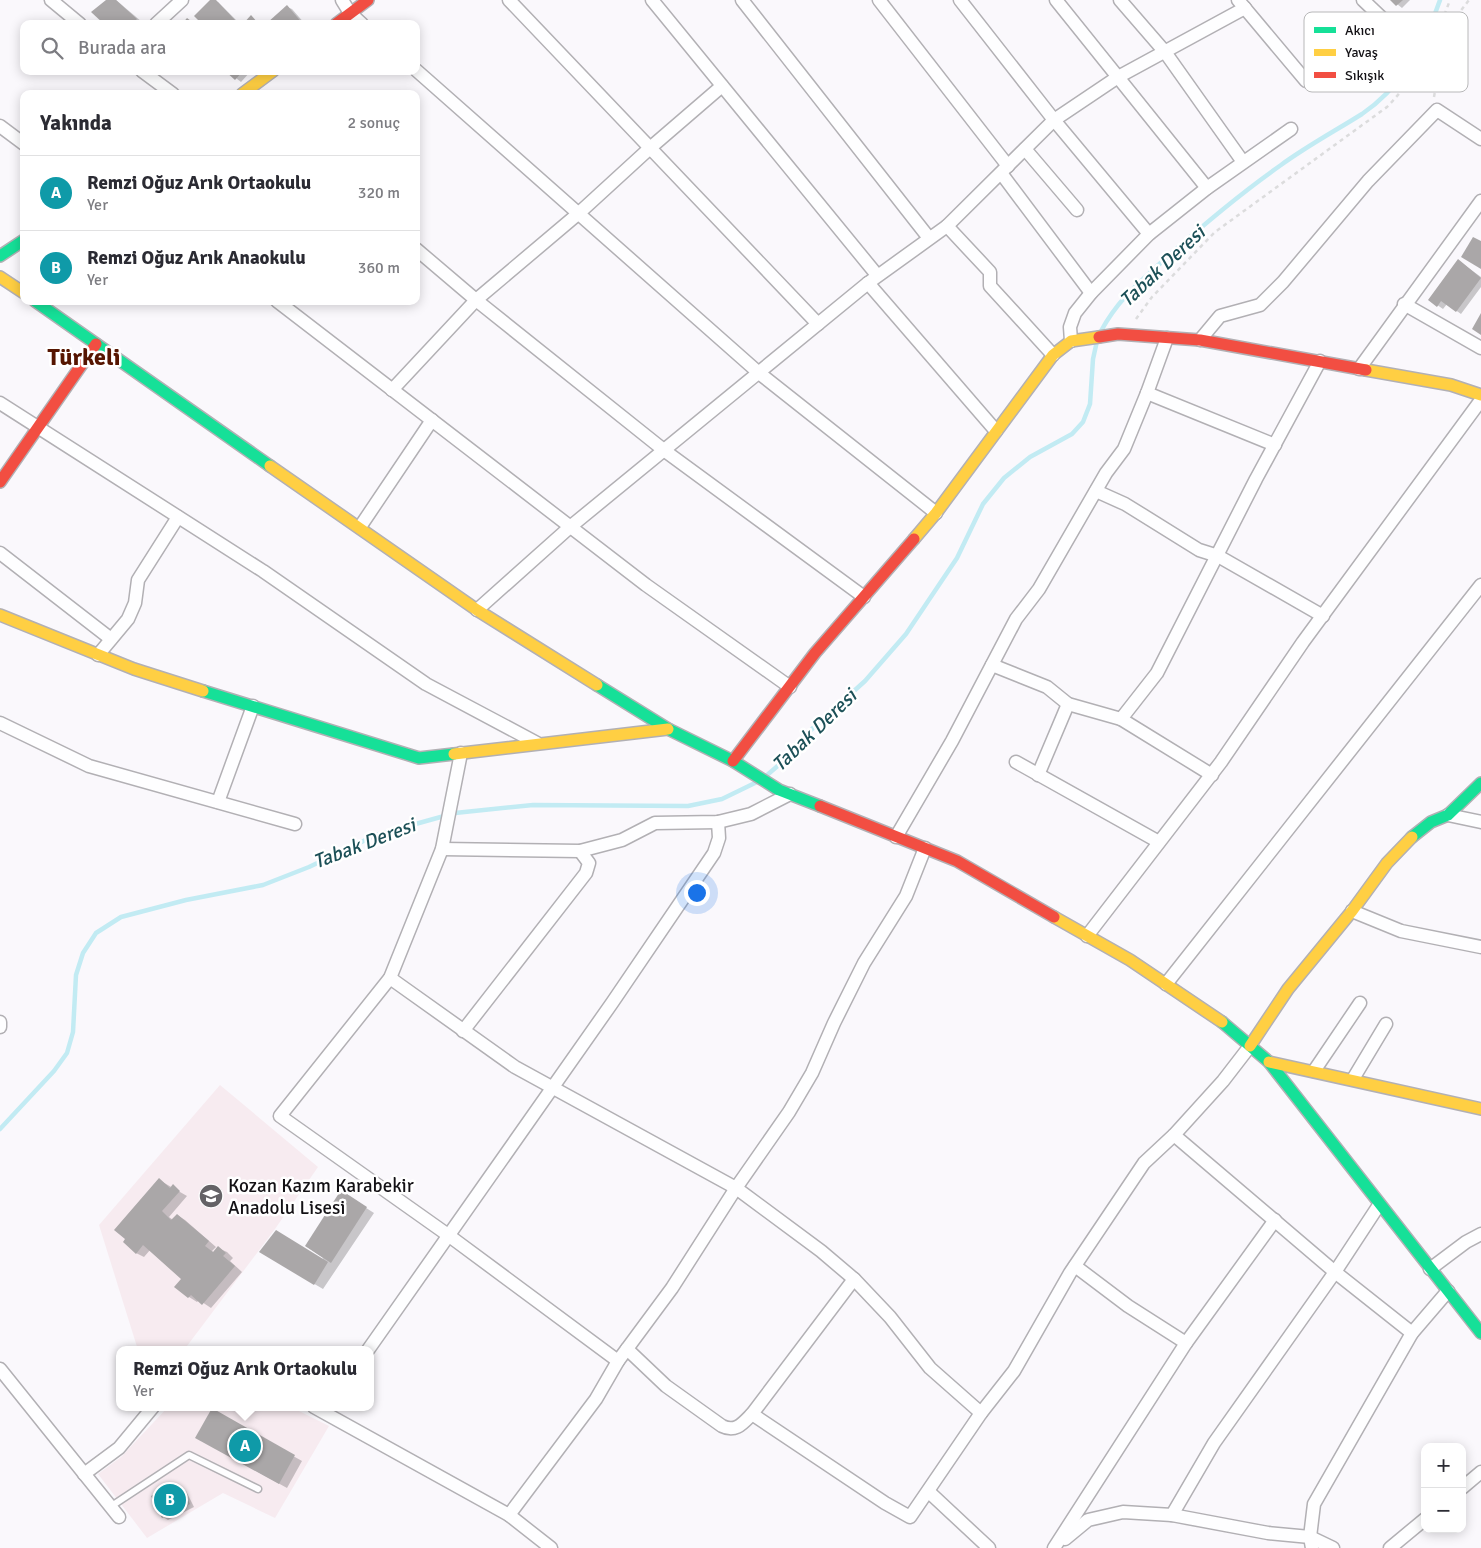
<!DOCTYPE html>
<html lang="tr">
<meta charset="utf-8">
<style>
:root{--surface:#fff;--page:#f7f7f7;--text:#2b2b33;--muted:#7c7c81;--line:#e1e1e2;--accent:#646266}
body{margin:0;font-family:Signika,sans-serif;background:var(--page);color:var(--text)}
.controls{position:absolute;right:15px;bottom:15px;display:grid;overflow:hidden;border-radius:10px;box-shadow:0 2px 12px #0003}
.controls button{width:45px;height:45px;display:grid;place-items:center;padding:0;border:0;border-bottom:1px solid var(--line);background:var(--surface);color:var(--text);font:25px sans-serif}
.you{position:absolute;left:696px;top:892px;width:18px;height:18px;margin:-12px;border:4px solid #fff;border-radius:50%;background:#1a73e8;box-shadow:0 0 0 8px #1a73e833}
.badge{display:grid;place-items:center;width:32px;height:32px;border-radius:50%;background:var(--accent);color:#fff;font-size:16px;font-weight:700}
.pin{position:absolute;translate:-50% -50%;border:2px solid #fff;box-shadow:0 1px 5px #0006}
.popup{position:absolute;left:116px;top:1346px;width:258px;height:65px;box-sizing:border-box;display:grid;place-content:center;border-radius:10px;background:var(--surface);filter:drop-shadow(0 1px 4px #0005);font-size:16px;white-space:nowrap;color:var(--muted)}
.popup b{font-size:19px;color:var(--text)}
.popup::after{content:'';position:absolute;left:50%;top:100%;margin-left:-10px;border:10px solid transparent;border-top-color:var(--surface)}
.list{margin:0;padding:0;list-style:none}
h2{display:flex;justify-content:space-between;align-items:center;height:65px;margin:0;padding:0 20px;font-size:21px}
h2 small{font-size:16px;font-weight:400;color:var(--muted)}
.list li{display:grid;grid-template-columns:32px 1fr auto;gap:15px;align-items:center;box-sizing:border-box;height:75px;padding:0 20px;border-top:1px solid var(--line)}
.list b{display:block;font-size:19px;white-space:nowrap}
.list p{margin:0;font-size:16px;white-space:nowrap;color:var(--muted)}
.list em{font-size:16px;font-style:normal;color:var(--muted)}
.icon{flex:none;width:28px;height:28px;fill:none;stroke:currentColor;stroke-width:2;stroke-linecap:round;stroke-linejoin:round}
.map{position:relative;flex:none;width:1481px;height:1548px;overflow:hidden}
.search{position:absolute;background:var(--surface);box-shadow:0 2px 12px #0003;left:20px;top:20px;width:400px;height:55px;display:flex;align-items:center;gap:12px;box-sizing:border-box;padding:0 18px;border-radius:10px;color:var(--muted);font-size:19px}
.panel{position:absolute;background:var(--surface);box-shadow:0 2px 12px #0003;left:20px;top:90px;width:400px;height:215px;border-radius:10px}
.map>svg:first-child{display:block}
.education{fill:#f7ebf0}
.shadow{fill:#0003}
.lines{fill:none;stroke-linecap:round;stroke-linejoin:round}
.stream{stroke:#c2ebf3;stroke-width:4.5}
.building{fill:#aaa7a8}
.lane-casing{stroke:#b2b0b4;stroke-width:9}
.street-casing{stroke:#b2b0b4;stroke-width:15}
.fast-casing{stroke:#b2b0b4;stroke-width:14}
.slow-casing{stroke:#b2b0b4;stroke-width:14}
.jam-casing{stroke:#b2b0b4;stroke-width:14}
.path{stroke:#dcdcdd;stroke-width:2.5;stroke-dasharray:4 4;stroke-linecap:butt}
.lane{stroke:#fefeff;stroke-width:6}
.street{stroke:#fefeff;stroke-width:12}
.fast{stroke:#16e098;stroke-width:11}
.slow{stroke:#ffcf43;stroke-width:11}
.jam{stroke:#f24e42;stroke-width:11}
.labels{text-anchor:middle;stroke-width:5;stroke-linejoin:round;paint-order:stroke}
.poi-label{font-size:19px;fill:#131115;stroke:#fff;text-anchor:start}
.water-label{font-size:20px;font-style:italic;fill:#1c5057;stroke:#fff}
.district-label{font-size:24px;font-weight:bold;fill:#561501;stroke:#fff}
.key{fill:#fff;stroke:#b8b8b9;stroke-width:1}
.key-label{font-size:14px;fill:#131115}
</style>
<div class="map">
<svg width="1481" height="1548" viewBox="0 0 1481 1548">
<rect width="100%" height="100%" fill="#faf8fc"/>
<g class="education">
<polygon points="220,1085 318,1167 275,1229 184,1350 138,1350 99,1225"/>
<polygon points="168,1407 291,1407 329,1426 275,1518 223,1493 147,1538 98,1474 121,1457"/>
</g>
<g class="shadow">
<polygon points="108,0 116,0 142,22 106,24"/>
<polygon points="212,0 218,2 239,23 204,24"/>
<polygon points="1392,0 1410,0 1402,8"/>
<polygon points="287,7 292,9 305,24 269,24"/>
<polygon points="227,71 251,71 241,82"/>
<polygon points="1463,264 1481,277 1481,287 1461,314 1447,304 1443,309 1430,300"/>
<polygon points="159,1180 187,1196 169,1217 173,1220 177,1215 185,1220 216,1247 212,1251 214,1253 218,1248 227,1252 233,1258 230,1261 242,1272 211,1308 199,1300 197,1302 189,1297 176,1287 183,1279 150,1250 144,1257 136,1253"/>
<polygon points="349,1197 374,1213 323,1289 260,1252 322,1260 323,1258 306,1246"/>
<polygon points="212,1410 302,1461 287,1488 197,1438"/>
<polygon points="174,1486 186,1491 194,1507 168,1520 163,1517"/>
</g>
<g class="lines">
<g class="stream">
<path d="M1101,331C1119,298 1139,283 1166,258C1203,225 1241,193 1281,165C1307,146 1335,131 1362,114C1402,87 1425,45 1440,0"/>
<polyline points="766,776 781,763 802,738 865,681 906,634 957,558 983,504 1004,478 1030,457 1072,434 1083,422 1090,404 1093,359 1097,341"/>
<polyline points="0,1129 54,1071 67,1053 73,1032 76,975 83,953 96,933 121,917 186,900 263,885 309,867 376,835 455,813 533,805 688,806 722,799 757,782"/>
</g>
</g>
<g class="building">
<polygon points="106,0 116,0 137,19 132,24 104,24 91,12"/>
<polygon points="210,0 216,0 235,20 230,24 202,24 194,16"/>
<polygon points="1390,0 1403,0 1396,6"/>
<polygon points="287,5 303,24 268,24 267,23"/>
<polygon points="251,15 259,24 243,24"/>
<polygon points="187,18 195,24 182,24"/>
<polygon points="225,71 243,71 235,80"/>
<polygon points="1473,237 1481,241 1481,269 1461,257"/>
<polygon points="1458,259 1481,278 1456,312 1441,301 1437,307 1428,300"/>
<polygon points="1481,313 1481,335 1472,329"/>
<polygon points="159,1178 170,1188 173,1184 180,1191 162,1211 171,1220 177,1214 209,1241 205,1246 213,1252 218,1246 226,1253 223,1256 235,1266 202,1305 191,1295 188,1298 174,1287 181,1279 143,1245 136,1254 123,1242 125,1239 114,1230"/>
<polygon points="341,1190 367,1207 331,1263 305,1246"/>
<polygon points="276,1230 328,1262 314,1285 259,1252"/>
<polygon points="212,1408 295,1455 279,1484 195,1438"/>
<polygon points="174,1484 176,1489 181,1487 190,1504 162,1518 151,1496"/>
</g>
<g class="lines">
<g class="lane-casing">
<polyline id="lane" points="110,1507 189,1455 258,1489"/>
</g>
<g class="street-casing">
<g id="street">
<polyline points="51,0 80,24"/>
<polyline points="342,0 350,13 362,24"/>
<polyline points="509,0 818,324"/>
<polyline points="652,0 877,275"/>
<polyline points="742,0 929,238"/>
<polyline points="879,0 1008,166"/>
<polyline points="960,0 1054,120 1149,234"/>
<polyline points="1056,0 1207,188"/>
<polyline points="1120,0 1165,52 1243,162"/>
<polyline points="1238,0 1306,81"/>
<polyline points="1363,0 1384,20"/>
<polyline points="156,24 182,0"/>
<polyline points="416,70 759,373 936,513"/>
<polyline points="142,71 173,94"/>
<polyline points="0,126 24,144"/>
<polyline points="1025,149 1077,210"/>
<polyline points="1001,173 1091,293"/>
<polyline points="947,226 990,272 990,286 1053,355"/>
<polyline points="416,249 476,300 665,451 864,597"/>
<polyline points="868,283 996,431"/>
<polyline points="277,301 646,585 790,687"/>
<polyline points="1404,304 1481,348"/>
<polyline points="1200,340 1220,316 1260,305 1283,282 1368,181 1437,110 1481,139"/>
<polyline points="1071,341 1070,327 1075,313 1091,293 1149,234 1207,188 1291,129"/>
<polyline points="1359,369 1481,201"/>
<polyline points="392,390 476,300 579,213 650,148 722,86"/>
<polyline points="1147,393 1275,445"/>
<polyline points="0,403 263,571 426,684 537,743"/>
<polyline points="1096,491 1125,504 1199,550 1218,556 1323,616"/>
<polyline points="360,527 432,420"/>
<polyline points="0,553 111,639"/>
<polyline points="477,610 570,527 868,283 947,226 1054,120 1118,77 1245,8"/>
<polyline points="98,655 128,619 135,603 138,580 178,517"/>
<polyline points="992,665 1047,687 1068,704 1121,719 1212,775"/>
<polyline points="1121,719 1157,673 1256,479 1320,361"/>
<polyline points="0,723 89,766 295,824"/>
<polyline points="461,753 442,849 390,978 280,1116 448,1235 618,1361"/>
<polyline points="1016,762 1159,842"/>
<polyline points="1038,775 1068,704"/>
<polyline points="218,802 253,706"/>
<polyline points="1448,815 1481,822"/>
<polyline points="896,837 952,741 1016,619 1039,589 1106,473 1124,449 1147,393 1167,338"/>
<polyline points="442,849 580,851 622,840 655,823 718,822 751,814 790,794"/>
<polyline points="1352,911 1401,931 1481,947"/>
<polyline points="1087,936 1221,762 1303,642 1481,400"/>
<polyline points="390,978 515,1067 736,1188 821,1251 854,1279 890,1317 930,1368 981,1413"/>
<polyline points="1166,984 1481,585"/>
<polyline points="0,1022 0,1027"/>
<polyline points="463,1031 586,873 589,863 580,851"/>
<polyline points="1314,1071 1360,1003"/>
<polyline points="1353,1079 1386,1024"/>
<polyline points="1174,1135 1335,1272 1412,1333"/>
<polyline points="1075,1266 1128,1306 1186,1343"/>
<polyline points="1430,1269 1466,1242 1481,1234"/>
<path d="M627,1349L666,1386L722,1426C736,1433 743,1423 752,1414L854,1279"/>
<polyline points="368,1350 612,1003 714,853 719,838 718,822"/>
<polyline points="0,1369 119,1517"/>
<polyline points="314,1407 509,1515 551,1548"/>
<polyline points="752,1414 885,1503 910,1517 981,1413 1014,1371 1070,1273 1144,1163 1174,1135 1223,1081 1250,1046"/>
<polyline points="84,1474 119,1448 153,1407"/>
<polyline points="1462,1488 1481,1472"/>
<polyline points="929,1492 989,1548"/>
<polyline points="509,1515 596,1399 618,1361 672,1288 736,1188 789,1112 812,1073 834,1023 864,963 906,896 925,848"/>
<polyline points="1172,1515 1214,1443 1335,1272 1379,1205"/>
<polyline points="1065,1539 1088,1520 1123,1512 1172,1515 1268,1533 1310,1537 1333,1548"/>
<polyline points="1054,1548 1186,1343 1275,1220"/>
<polyline points="1312,1548 1310,1537 1314,1504 1412,1333 1448,1291"/>
<polyline points="1390,1548 1425,1519"/>
</g>
</g>
<g class="fast-casing">
<g id="fast">
<polyline points="0,256 24,240"/>
<polyline points="35,301 270,466"/>
<polyline points="597,685 668,729 733,761 779,790 820,806"/>
<polyline points="203,691 419,758 454,754"/>
<polyline points="1412,837 1431,822 1448,815 1481,783"/>
<polyline points="1222,1022 1269,1062 1481,1333"/>
</g>
</g>
<g class="slow-casing">
<g id="slow">
<polyline points="242,94 273,71"/>
<polyline points="0,277 24,293"/>
<polyline points="1366,370 1451,385 1481,395"/>
<polyline points="270,466 477,610 597,685"/>
<polyline points="914,539 936,513 1053,355 1071,341 1099,337"/>
<polyline points="0,615 134,669 203,691"/>
<polyline points="454,754 668,729"/>
<polyline points="1054,917 1130,960 1222,1022"/>
<polyline points="1250,1046 1288,989 1352,911 1387,863 1412,837"/>
<polyline points="1269,1062 1481,1109"/>
</g>
</g>
<g class="jam-casing">
<g id="jam">
<polyline points="336,24 368,0"/>
<polyline points="1099,337 1118,334 1200,340 1366,370"/>
<polyline points="0,482 96,344"/>
<polyline points="733,761 815,653 914,539"/>
<polyline points="820,806 957,861 1054,917"/>
</g>
</g>
<g class="path">
<polyline points="1442,23 1456,17 1469,0"/>
<polyline points="1434,97 1447,22"/>
<path d="M1136,319L1152,297L1215,232L1387,107C1418,75 1435,41 1450,0"/>
</g>
<use href="#lane" class="lane"/>
<use href="#street" class="street"/>
<use href="#fast" class="fast"/>
<use href="#slow" class="slow"/>
<use href="#jam" class="jam"/>
</g>
<defs>
<g id="school-disc" transform="scale(1.25)"><circle r="9.5" fill="#646266" stroke="#fff"/><path d="M0-5L7-2L0 1L-7-2ZM-4 1L0 2.5L4 1V4Q0 6-4 4Z" fill="#fff"/></g>
</defs>
<g fill-rule="evenodd">
<use href="#school-disc" x="211" y="1196"/>
</g>
<g class="labels">
<g class="poi-label">
<text x="228" y="1192">Kozan Kazım Karabekir<tspan x="228" dy="22">Anadolu Lisesi</tspan></text>
</g>
<g class="water-label">
<text transform="translate(1162 266) rotate(-43)" y="7">Tabak Deresi</text>
<text transform="translate(814 730) rotate(-44)" y="7">Tabak Deresi</text>
<text transform="translate(364 843) rotate(-21)" y="7">Tabak Deresi</text>
</g>
<g class="district-label">
<text x="84" y="365">Türkeli</text>
</g>
</g>
<rect x="1304" y="12" width="164" height="80" rx="8" class="key"/>
<rect x="1314" y="27" width="22" height="6" fill="#16e098"/>
<rect x="1314" y="49" width="22" height="7" fill="#ffcf43"/>
<rect x="1314" y="72" width="22" height="6" fill="#f24e42"/>
<g class="key-label">
<text x="1345" y="35">Akıcı</text>
<text x="1345" y="57">Yavaş</text>
<text x="1345" y="80">Sıkışık</text>
</g>
</svg>
<div class="controls">
<button>+</button>
<button>−</button>
</div>
<div class="you"></div>
<div class="pin badge" style="left:245px;top:1446px;background:#0f9aa8">A</div>
<div class="popup"><b>Remzi Oğuz Arık Ortaokulu</b>Yer</div>
<div class="pin badge" style="left:170px;top:1500px;background:#0f9aa8">B</div>
<div class="search"><svg class="icon" aria-label="search" viewBox="0 0 24 24"><circle cx="10" cy="10" r="6"/><path d="M15 15l6 6"/></svg>Burada ara</div>
<section class="panel">
<h2>Yakında<small>2 sonuç</small></h2>
<ul class="list">
<li><span class="badge" style="background:#0f9aa8">A</span><div><b>Remzi Oğuz Arık Ortaokulu</b><p>Yer</p></div><em>320 m</em></li>
<li><span class="badge" style="background:#0f9aa8">B</span><div><b>Remzi Oğuz Arık Anaokulu</b><p>Yer</p></div><em>360 m</em></li>
</ul>
</section>
</div>
